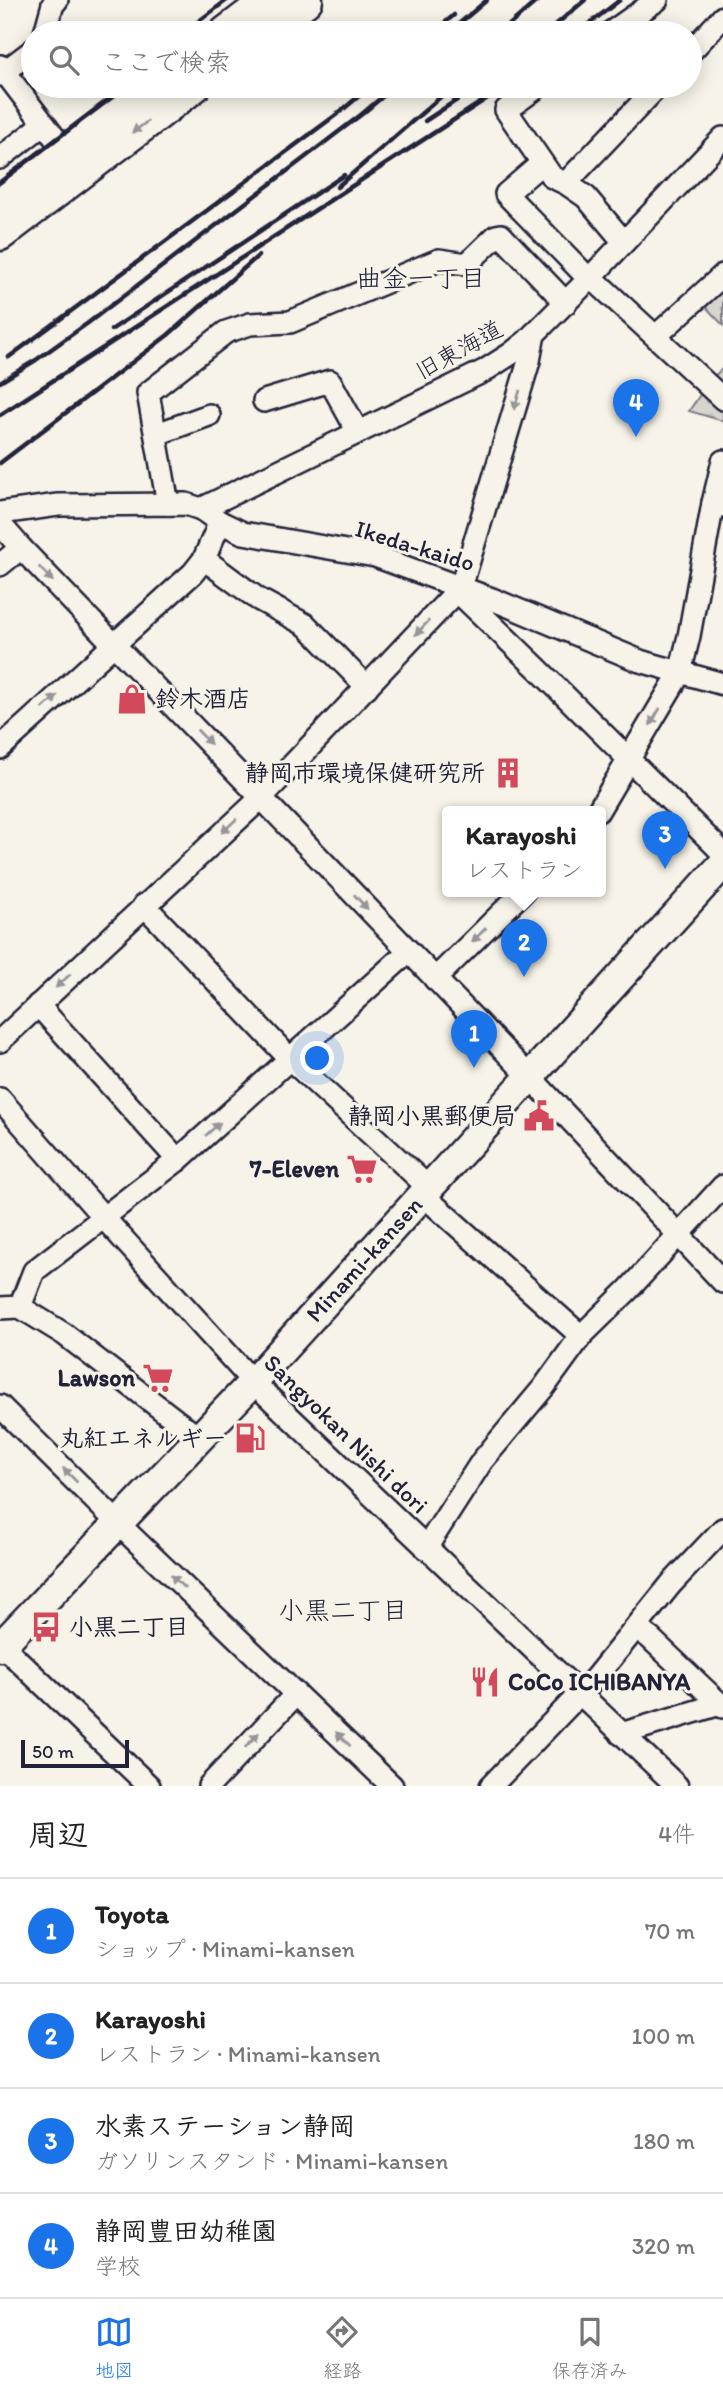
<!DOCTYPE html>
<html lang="ja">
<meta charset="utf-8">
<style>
:root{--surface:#fff;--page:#f6f6f6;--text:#222;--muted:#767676;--line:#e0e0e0;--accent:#1a73e8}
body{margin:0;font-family:Itim,"Klee One",sans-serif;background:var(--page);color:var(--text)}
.scale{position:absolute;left:21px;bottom:18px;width:108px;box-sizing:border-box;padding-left:7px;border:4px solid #22223b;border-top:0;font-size:19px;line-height:24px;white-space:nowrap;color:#22223b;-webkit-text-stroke:5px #f7f3e8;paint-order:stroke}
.you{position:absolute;left:318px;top:1059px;width:24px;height:24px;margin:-18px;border:5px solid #fff;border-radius:50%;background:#1a73e8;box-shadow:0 0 0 10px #1a73e833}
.badge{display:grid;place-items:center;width:46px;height:46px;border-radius:50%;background:var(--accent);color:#fff;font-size:23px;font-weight:700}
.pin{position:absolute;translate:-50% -58px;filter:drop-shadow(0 2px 4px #0008)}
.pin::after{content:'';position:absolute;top:37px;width:24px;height:21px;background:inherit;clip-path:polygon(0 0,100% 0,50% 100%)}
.popup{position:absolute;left:442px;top:806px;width:164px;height:91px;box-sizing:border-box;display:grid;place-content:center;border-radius:7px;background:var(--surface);filter:drop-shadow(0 2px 5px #0005);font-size:23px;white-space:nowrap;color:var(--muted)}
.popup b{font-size:26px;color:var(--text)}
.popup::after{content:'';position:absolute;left:50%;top:100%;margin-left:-14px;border:14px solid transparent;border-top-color:var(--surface)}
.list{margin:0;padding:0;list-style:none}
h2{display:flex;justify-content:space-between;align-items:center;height:91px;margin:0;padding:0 28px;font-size:30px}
h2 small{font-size:23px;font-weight:400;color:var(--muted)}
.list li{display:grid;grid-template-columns:46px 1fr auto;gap:21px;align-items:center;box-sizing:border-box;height:105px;padding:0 28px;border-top:2px solid var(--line)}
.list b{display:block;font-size:26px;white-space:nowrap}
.list p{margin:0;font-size:23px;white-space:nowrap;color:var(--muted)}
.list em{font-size:23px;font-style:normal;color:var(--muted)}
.icon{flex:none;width:38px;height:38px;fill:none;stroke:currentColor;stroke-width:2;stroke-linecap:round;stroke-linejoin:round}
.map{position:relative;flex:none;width:723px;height:1786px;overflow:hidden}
.search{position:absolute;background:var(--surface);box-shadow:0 4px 18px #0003;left:21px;right:21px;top:21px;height:77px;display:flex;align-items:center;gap:18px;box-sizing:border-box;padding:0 24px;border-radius:38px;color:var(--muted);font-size:26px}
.sheet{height:511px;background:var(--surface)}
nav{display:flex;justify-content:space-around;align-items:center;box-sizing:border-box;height:98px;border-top:2px solid var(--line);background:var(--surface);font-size:19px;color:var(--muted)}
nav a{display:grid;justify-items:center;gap:4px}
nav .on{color:var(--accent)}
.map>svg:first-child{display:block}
.forest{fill:url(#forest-crowns);stroke:#7d7c85;stroke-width:2}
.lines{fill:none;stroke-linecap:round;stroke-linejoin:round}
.minor-casing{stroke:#22223b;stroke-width:26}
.major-casing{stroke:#22223b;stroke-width:33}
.highway-casing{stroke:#22223b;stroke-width:37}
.minor{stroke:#f7f3e8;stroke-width:21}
.major{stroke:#f7f3e8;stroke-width:28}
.highway{stroke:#f7f3e8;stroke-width:32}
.rail{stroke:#22223b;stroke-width:4.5}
.oneway{fill:#97959a}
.labels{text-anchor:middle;stroke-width:6;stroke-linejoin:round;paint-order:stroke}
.street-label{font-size:24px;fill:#22223b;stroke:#f7f3e8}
.poi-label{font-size:24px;font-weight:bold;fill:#22223b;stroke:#f7f3e8;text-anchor:end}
.neighbourhood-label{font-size:26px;fill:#22223b;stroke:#f7f3e8}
</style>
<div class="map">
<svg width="723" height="1786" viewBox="0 0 723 1786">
<defs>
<pattern id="forest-crowns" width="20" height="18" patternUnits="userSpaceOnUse" patternTransform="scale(1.75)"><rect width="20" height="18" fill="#d8d5cf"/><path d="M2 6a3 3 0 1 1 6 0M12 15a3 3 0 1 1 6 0" fill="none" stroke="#b9b7b3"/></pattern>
</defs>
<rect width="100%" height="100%" fill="#f7f3e8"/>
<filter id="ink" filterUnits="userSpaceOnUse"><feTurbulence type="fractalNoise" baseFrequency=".0143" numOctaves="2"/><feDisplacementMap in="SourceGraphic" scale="14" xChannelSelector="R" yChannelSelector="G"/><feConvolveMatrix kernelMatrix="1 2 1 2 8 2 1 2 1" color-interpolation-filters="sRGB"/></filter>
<g filter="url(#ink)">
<g class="forest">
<polygon points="723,280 723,325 700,301"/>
<polygon points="723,368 723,421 689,411 710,380"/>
</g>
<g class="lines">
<g class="minor-casing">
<g id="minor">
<polyline points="45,33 53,4 57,0"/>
<polyline points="610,33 657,0"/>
<polyline points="690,52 723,17"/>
<polyline points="0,66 67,154"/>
<polyline points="0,75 33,50"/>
<polyline points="539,86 506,110 552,177 567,184 586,197 624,242"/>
<polyline points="0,158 44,124"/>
<polyline points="542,163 506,194 589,279"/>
<polyline points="566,183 658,86"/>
<polyline points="591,277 723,399"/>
<polyline points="656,336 723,275"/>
<polyline points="264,401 330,381 358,432"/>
<polyline points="157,434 209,415"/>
<polyline points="713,503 723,461"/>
<polyline points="168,504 148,393 226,332 250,324 290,322 439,260 467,264 496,236 501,235 566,303"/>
<polyline points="201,509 484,371 512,353 527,341 591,277 723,138"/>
<polyline points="0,513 58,505 186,504 201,509 220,522 243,533 375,556 492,599 640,661 723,684"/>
<polyline points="0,524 21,548 530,1077 723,1282"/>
<polyline points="204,559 258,599 306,625 367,687"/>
<polyline points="0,565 21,548"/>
<polyline points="457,591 538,669 723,853"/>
<polyline points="0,748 193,573 204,559 220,522"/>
<polyline points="598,811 680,673 689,636 713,503 723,506"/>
<polyline points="144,905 290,1059 429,1188"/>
<polyline points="435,979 524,891"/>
<polyline points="38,1005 178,1160"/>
<polyline points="0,1041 262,797 461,587 529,361 534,334"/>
<polyline points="0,1099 104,1218 253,1382 677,1786"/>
<polyline points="423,1195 581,1336"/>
<polyline points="20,1307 34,1271 178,1160 408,952"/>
<polyline points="0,1308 20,1307 64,1334 200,1439"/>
<polyline points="0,1406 132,1537 392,1786"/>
<polyline points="426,1548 482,1461 544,1387 581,1336 628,1290 723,1186"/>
<polyline points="636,1628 650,1638 723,1707"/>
<polyline points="2,1645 149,1786"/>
<polyline points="621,1734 720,1704"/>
<polyline points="209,1786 296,1694"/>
<polyline points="491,1786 596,1677 671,1584 723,1529"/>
</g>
</g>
<g class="major-casing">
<g id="major">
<path id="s1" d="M0,1647L253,1382L723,864"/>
</g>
</g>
<g class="highway-casing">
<g id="highway">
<polyline points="226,33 269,0"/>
<polyline points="263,33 306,0"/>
<polyline points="0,205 157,86"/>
<polyline points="0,234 194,86"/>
</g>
</g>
<use href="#minor" class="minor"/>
<use href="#major" class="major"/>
<use href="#highway" class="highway"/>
<g class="rail">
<polyline points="183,33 227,0"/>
<polyline points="433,33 454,15"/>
<polyline points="448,33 487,0"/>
<polyline points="500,33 538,0"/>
<polyline points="546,33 585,0"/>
<polyline points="577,33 620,0"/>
<polyline points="425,121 478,86"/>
<polyline points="0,182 126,86"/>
<polyline points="337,187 453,86"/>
<polyline points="111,330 344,175"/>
<polyline points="9,357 340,112 371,86"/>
<polyline points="0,382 36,360 88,323 362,114 395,86"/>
<polyline points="0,415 506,86"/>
<polyline points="0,463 168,335 258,256"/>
</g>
</g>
<defs><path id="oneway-solid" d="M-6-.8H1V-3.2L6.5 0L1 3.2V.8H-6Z" transform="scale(1.75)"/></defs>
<g class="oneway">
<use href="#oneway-solid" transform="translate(140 127) rotate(143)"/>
<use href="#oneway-solid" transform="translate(517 400) rotate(107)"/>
<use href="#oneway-solid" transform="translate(46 574) rotate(46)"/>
<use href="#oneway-solid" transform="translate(422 628) rotate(133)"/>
<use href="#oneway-solid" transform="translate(50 702) rotate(-42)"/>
<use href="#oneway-solid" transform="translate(655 717) rotate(120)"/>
<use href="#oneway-solid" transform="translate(204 737) rotate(46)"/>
<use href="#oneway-solid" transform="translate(229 826) rotate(137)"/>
<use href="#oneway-solid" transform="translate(361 902) rotate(47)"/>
<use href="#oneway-solid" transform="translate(479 935) rotate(135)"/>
<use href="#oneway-solid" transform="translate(63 981) rotate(137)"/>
<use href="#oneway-solid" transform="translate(213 1129) rotate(-42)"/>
<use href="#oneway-solid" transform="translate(70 1475) rotate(-135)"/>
<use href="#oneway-solid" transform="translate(178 1582) rotate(-136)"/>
<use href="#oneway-solid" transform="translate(343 1739) rotate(-136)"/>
<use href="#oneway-solid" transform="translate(252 1740) rotate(-47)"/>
</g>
</g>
<defs>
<g id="shop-bare" transform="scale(2.415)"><path d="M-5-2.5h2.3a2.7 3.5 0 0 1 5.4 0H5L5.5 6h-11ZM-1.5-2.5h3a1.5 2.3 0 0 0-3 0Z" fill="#d1495b" stroke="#f7f3e8" stroke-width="2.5" paint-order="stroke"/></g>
<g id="building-bare" transform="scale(2.415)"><path d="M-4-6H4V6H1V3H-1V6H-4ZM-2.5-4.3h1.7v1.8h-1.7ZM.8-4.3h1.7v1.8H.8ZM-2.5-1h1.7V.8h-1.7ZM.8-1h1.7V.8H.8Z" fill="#d1495b" stroke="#f7f3e8" stroke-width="2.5" paint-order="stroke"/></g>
<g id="civic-bare" transform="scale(2.415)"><path d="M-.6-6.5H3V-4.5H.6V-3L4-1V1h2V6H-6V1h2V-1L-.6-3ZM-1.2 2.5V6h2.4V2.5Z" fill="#d1495b" stroke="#f7f3e8" stroke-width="2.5" paint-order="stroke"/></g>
<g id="supermarket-bare" transform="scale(2.415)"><path d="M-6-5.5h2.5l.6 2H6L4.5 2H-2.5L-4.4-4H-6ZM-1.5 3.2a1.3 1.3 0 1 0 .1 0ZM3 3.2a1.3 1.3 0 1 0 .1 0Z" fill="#d1495b" stroke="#f7f3e8" stroke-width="2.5" paint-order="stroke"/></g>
<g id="fuel-bare" transform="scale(2.415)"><path d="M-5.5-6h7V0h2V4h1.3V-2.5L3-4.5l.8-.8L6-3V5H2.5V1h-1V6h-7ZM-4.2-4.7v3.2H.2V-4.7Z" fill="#d1495b" stroke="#f7f3e8" stroke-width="2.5" paint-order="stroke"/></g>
<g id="bus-bare" transform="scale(2.415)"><path d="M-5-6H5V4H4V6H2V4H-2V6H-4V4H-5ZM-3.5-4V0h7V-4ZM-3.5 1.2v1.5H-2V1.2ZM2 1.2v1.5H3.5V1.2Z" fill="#d1495b" stroke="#f7f3e8" stroke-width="2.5" paint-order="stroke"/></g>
<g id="restaurant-bare" transform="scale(2.415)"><path d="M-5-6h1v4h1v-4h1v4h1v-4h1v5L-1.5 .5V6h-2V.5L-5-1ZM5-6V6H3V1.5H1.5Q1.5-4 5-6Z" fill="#d1495b" stroke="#f7f3e8" stroke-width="2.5" paint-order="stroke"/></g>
</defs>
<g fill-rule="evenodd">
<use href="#shop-bare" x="132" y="699"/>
<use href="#building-bare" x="508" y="773"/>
<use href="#civic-bare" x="539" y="1116"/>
<use href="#supermarket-bare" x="362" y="1169"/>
<use href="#supermarket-bare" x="158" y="1378"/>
<use href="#fuel-bare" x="250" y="1438"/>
<use href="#bus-bare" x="46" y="1627"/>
<use href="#restaurant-bare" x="485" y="1682"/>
</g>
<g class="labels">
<g class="street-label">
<text transform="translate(459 350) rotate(-29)" y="8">旧東海道</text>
<text transform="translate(415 546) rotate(17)" y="8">Ikeda-kaido</text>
<text dy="8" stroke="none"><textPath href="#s1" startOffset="532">Minami-kansen</textPath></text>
<text transform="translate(346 1434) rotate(44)" y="8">Sangyokan Nishi dori</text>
</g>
<g class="poi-label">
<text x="155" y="707" text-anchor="start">鈴木酒店</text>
<text x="485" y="781">静岡市環境保健研究所</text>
<text x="516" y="1124">静岡小黒郵便局</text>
<text x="339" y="1177">7-Eleven</text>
<text x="135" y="1386">Lawson</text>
<text x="227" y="1446">丸紅エネルギー</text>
<text x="69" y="1635" text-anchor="start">小黒二丁目</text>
<text x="508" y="1690" text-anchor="start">CoCo ICHIBANYA</text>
</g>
<g class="neighbourhood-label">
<text x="421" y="287">曲金一丁目</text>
<text x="343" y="1619">小黒二丁目</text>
</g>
</g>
</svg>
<div class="scale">50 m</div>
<div class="you"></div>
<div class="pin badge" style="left:474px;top:1068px">1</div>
<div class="pin badge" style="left:524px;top:977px">2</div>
<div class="popup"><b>Karayoshi</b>レストラン</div>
<div class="pin badge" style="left:665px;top:869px">3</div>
<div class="pin badge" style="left:636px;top:437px">4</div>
<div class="search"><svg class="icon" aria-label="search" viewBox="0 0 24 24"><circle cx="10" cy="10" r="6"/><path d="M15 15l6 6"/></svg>ここで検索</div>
</div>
<section class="sheet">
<h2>周辺<small>4件</small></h2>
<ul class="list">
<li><span class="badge">1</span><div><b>Toyota</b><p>ショップ · Minami-kansen</p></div><em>70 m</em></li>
<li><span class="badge">2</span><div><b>Karayoshi</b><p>レストラン · Minami-kansen</p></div><em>100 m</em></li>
<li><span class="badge">3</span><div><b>水素ステーション静岡</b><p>ガソリンスタンド · Minami-kansen</p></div><em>180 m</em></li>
<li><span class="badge">4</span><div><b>静岡豊田幼稚園</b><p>学校</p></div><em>320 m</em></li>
</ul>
</section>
<nav>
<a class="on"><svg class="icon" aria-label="map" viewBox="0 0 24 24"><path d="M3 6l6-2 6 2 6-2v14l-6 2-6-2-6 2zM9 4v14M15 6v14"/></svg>地図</a>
<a><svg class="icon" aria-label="directions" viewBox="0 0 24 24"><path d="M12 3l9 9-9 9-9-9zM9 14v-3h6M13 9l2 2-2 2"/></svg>経路</a>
<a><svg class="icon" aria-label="saved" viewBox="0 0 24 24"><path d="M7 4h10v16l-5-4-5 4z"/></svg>保存済み</a>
</nav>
